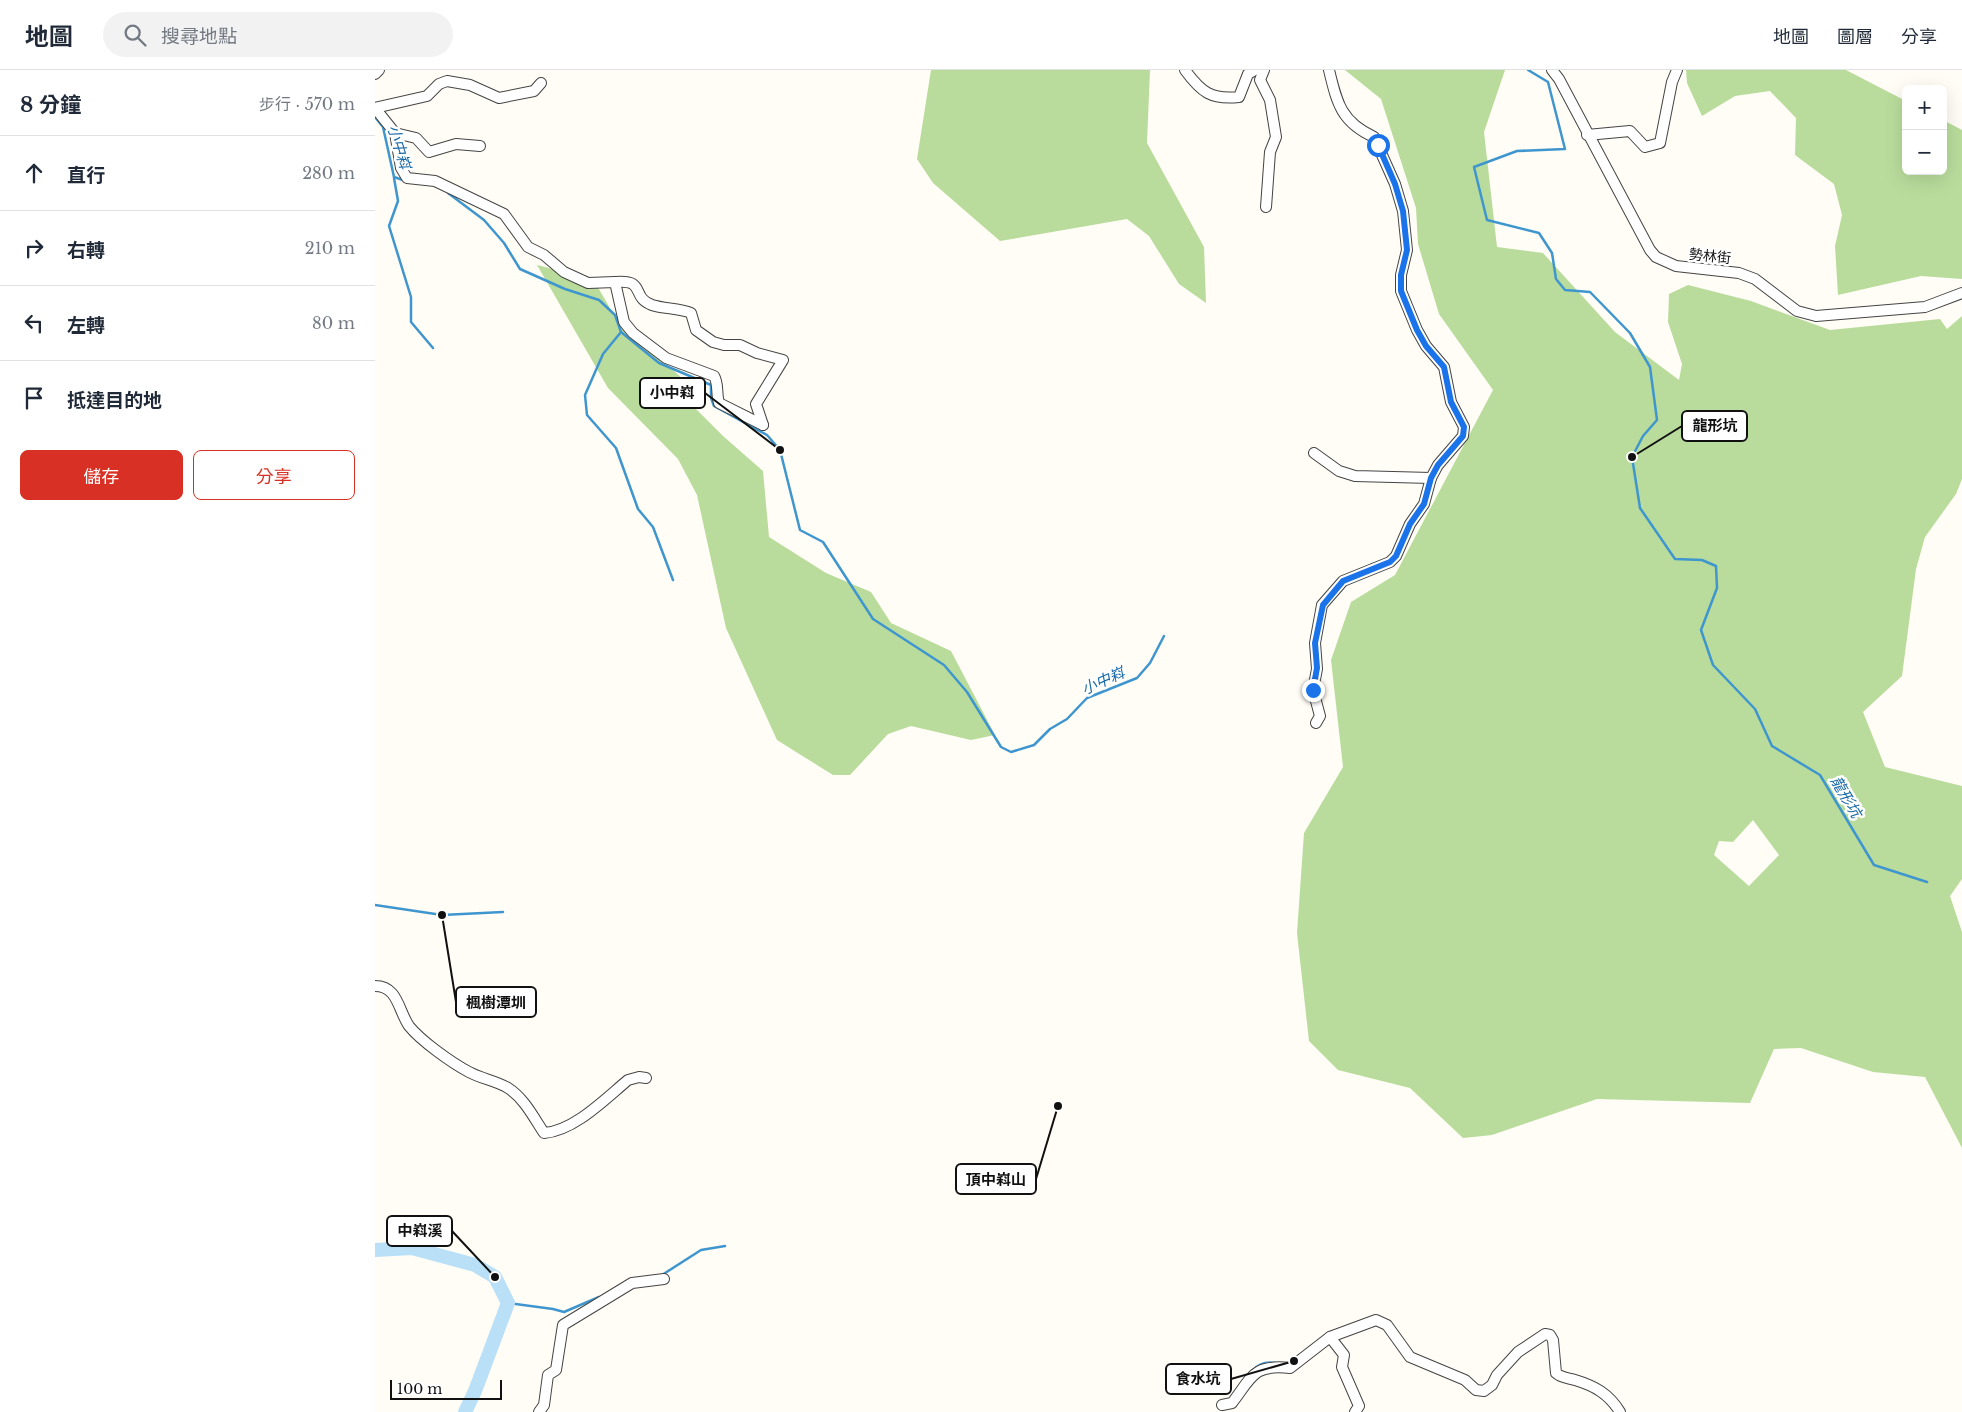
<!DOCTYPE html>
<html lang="zh-TW">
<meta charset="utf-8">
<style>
:root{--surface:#fff;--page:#f2f2f3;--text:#1f2937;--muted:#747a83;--line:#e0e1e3;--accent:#d93025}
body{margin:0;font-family:"Libre Baskerville","Noto Sans TC",serif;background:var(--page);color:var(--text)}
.controls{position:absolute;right:15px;top:15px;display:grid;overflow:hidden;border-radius:8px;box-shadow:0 5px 20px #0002}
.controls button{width:45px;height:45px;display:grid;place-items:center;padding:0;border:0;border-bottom:1px solid var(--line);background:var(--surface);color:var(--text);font:25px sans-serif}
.scale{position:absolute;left:15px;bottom:12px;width:112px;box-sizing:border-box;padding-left:5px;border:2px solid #111;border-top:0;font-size:14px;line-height:18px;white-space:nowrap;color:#111;-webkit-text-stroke:4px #fff;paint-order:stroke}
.stop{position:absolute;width:15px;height:15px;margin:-11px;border:4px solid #1a73e8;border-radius:50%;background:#fff}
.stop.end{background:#1a73e8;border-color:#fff;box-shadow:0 1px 5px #0008}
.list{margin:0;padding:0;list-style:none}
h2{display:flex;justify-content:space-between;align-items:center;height:65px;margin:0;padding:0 20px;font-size:21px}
h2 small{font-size:16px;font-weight:400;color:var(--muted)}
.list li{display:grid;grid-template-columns:32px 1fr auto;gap:15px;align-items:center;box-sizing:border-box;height:75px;padding:0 20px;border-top:1px solid var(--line)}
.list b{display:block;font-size:19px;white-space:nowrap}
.list em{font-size:16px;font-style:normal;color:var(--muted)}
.actions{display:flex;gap:10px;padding:15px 20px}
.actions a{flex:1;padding:11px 0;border:1px solid var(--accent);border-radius:8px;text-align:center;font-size:18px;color:var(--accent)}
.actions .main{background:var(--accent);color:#fff}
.icon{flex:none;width:28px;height:28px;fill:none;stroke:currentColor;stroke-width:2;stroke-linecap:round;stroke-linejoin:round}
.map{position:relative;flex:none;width:1587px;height:1342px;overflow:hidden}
header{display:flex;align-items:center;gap:30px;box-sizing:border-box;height:70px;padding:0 25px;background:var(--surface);border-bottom:1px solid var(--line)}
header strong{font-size:24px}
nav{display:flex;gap:28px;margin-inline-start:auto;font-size:18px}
.search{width:350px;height:45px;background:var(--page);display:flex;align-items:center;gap:12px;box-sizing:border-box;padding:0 18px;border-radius:28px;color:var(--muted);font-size:19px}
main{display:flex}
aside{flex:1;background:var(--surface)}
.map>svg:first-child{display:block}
.forest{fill:#b9dc9c;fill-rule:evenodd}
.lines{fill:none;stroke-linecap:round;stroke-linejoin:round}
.stream{stroke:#3f96cf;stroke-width:2.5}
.river{stroke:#b9e0f7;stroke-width:14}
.minor-casing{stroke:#444;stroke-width:12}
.minor{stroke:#fff;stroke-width:10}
.route{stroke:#1a73e8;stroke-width:6}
.labels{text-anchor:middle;stroke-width:5;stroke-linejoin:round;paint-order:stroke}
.street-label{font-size:14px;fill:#111;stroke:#fff}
.water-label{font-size:15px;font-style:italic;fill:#1768a6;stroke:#fff}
.leader{fill:none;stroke:#111;stroke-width:2}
.callout-dot{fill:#111;stroke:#fff;stroke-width:2}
.callout{fill:#fff;stroke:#111;stroke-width:2}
.callout-label{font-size:15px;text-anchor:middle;font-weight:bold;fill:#111}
</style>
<header>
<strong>地圖</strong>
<div class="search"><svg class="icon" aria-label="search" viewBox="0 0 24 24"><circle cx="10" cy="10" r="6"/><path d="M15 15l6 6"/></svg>搜尋地點</div>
<nav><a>地圖</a><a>圖層</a><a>分享</a></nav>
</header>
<main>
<aside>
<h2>8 分鐘<small>步行 · 570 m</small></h2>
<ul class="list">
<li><svg class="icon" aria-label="ahead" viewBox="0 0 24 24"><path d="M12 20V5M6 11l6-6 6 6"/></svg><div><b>直行</b></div><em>280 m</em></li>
<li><svg class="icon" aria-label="right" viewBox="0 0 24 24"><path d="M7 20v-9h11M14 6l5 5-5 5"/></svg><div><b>右轉</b></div><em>210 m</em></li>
<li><svg class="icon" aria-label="left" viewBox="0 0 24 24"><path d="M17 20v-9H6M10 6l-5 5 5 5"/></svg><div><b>左轉</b></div><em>80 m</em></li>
<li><svg class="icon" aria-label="arrive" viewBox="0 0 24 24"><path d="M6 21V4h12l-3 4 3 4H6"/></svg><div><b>抵達目的地</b></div></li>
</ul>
<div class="actions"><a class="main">儲存</a><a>分享</a></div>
</aside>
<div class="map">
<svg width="1587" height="1342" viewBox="0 0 1587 1342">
<rect width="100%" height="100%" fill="#fffdf5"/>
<g class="forest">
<polygon points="556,0 775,0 772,73 829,177 831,233 804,214 774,166 752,149 625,171 558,113 542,89"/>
<path d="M970,0H1130L1109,62L1122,177L1168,183L1240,262L1304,310L1307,294L1293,252L1294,224L1313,215L1376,231L1455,260L1565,249L1572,259L1587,246V409L1581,424L1550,467L1541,499L1527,606L1488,642L1510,697L1587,716V809L1575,826L1587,862V1078L1550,1007L1498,1002L1426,978L1399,979L1375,1033L1222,1029L1117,1065L1088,1068L1035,1018L963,1000L934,971L922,863L929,763L968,697L956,590L976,532L1020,505L1118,320L1064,244L1043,174L1041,138L1006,29ZM1378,750L1404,785L1374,816L1339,785L1344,771L1358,772Z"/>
<polygon points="1311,0 1471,0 1531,31 1531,101 1568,101 1568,50 1587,60 1587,209 1546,206 1463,225 1460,176 1467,145 1459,114 1420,85 1421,48 1395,21 1360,26 1327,46 1312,13"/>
<polygon points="162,195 218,209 242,250 309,310 319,337 348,366 388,401 394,467 451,503 496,522 516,553 576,581 620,665 596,670 536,656 513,664 475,705 458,705 402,670 351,558 322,425 303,389 233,318"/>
</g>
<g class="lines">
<g class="stream">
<polyline points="1153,0 1173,12 1190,79 1142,81 1099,97 1112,150 1164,163 1177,183 1181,209 1190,220 1215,222 1255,263 1275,297 1282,350 1268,366 1257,387 1265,438 1300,489 1327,490 1341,496 1342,518 1326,560 1338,595 1380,639 1397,676 1445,705 1499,795 1552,812"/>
<polyline points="0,47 8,57 19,107 31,111"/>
<polyline points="19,108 23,131 14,156 36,227 36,252 58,278"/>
<polyline points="73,123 109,150 129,173 145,199 190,219 224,230 240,245 246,262 284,293 336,315 336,328 339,336 392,365 405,380 425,460 448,472 498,549 569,595 592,622 626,677 636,682 659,675 675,659 692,649 712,628 762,608 775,593 789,566"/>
<polyline points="246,262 228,284 210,325 212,345 241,378 263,439 278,457 298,510"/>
<polyline points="0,835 67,845 128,842"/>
<polyline points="287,1205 326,1180 350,1176"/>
<polyline points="133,1233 178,1239 189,1242 224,1227"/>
<path d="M877,1301C884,1293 891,1291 901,1293"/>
</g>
<polyline class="river" points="0,1180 37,1178 100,1195 120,1207 133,1233 100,1321 90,1342"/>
<g class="minor-casing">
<g id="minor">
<path d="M810,0C826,22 836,30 864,27L873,4L880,0"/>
<polyline points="889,0 885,10 895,30 901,67 895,82 891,137"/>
<polyline points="1177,0 1184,9 1275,180 1281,187 1301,196 1364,203 1380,209 1422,241 1441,246 1550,237 1587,223"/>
<polyline points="0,4 4,0"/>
<path d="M0,38L20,63L26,98L32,108L60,111L129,144L153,177L169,185L189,202L213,213L240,212L249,252L258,263L291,288L339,306C344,314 341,324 344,333L388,355"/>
<polyline points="0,38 52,26 64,14 72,11 95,15 124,28 159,21 166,13"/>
<polyline points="20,63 41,68 54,82 81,74 105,76"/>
<polyline points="1212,65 1255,61 1270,77 1285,73 1297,12 1302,0"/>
<path d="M240,212C272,209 255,227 277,235C289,239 304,238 316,243L321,260L338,272L349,275H365L382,283L408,290L381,334L388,355"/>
<polyline points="939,383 964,401 980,406 1056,408"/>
<path d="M941,653L945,646L938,620L942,599L940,573L947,535L968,511L1015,492L1021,486L1035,454L1049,434L1056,408L1063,395L1088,366L1089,357L1076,332L1069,297L1051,276L1042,260L1026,221V205L1032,180L1028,141L1020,114L999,67C966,52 962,33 954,0"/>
<path d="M0,916C23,916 23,940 34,956C46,971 77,993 94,1002C107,1009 122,1011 133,1018C149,1028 159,1048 169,1063C199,1061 230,1029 253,1010L264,1007L271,1008"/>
<polyline points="955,1267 969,1285 967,1297 984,1336 980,1342"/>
<path d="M847,1335L857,1333C877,1307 878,1294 915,1298L955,1267L1001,1250L1012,1255L1035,1287L1090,1310L1101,1320L1109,1321L1117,1315L1122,1305L1143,1282L1170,1264L1175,1265L1178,1270L1181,1303C1186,1308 1194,1308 1200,1310C1220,1316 1234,1324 1245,1342"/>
<polyline points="164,1342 169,1335 173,1305 181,1300 188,1255 257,1213 289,1209"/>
</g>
</g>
<use href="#minor" class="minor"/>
</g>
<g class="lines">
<polyline class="route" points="938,620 942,598 940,573 948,535 968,511 1015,492 1021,486 1035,454 1049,434 1056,408 1063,395 1088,366 1089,357 1076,332 1069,297 1051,276 1042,260 1026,221 1026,205 1032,180 1028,141 1020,114 1003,75"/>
</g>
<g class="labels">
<g class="street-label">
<text transform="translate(1335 186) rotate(6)" y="5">勢林街</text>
</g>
<g class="water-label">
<text transform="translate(24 77) rotate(73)" y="5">小中嵙</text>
<text transform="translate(728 611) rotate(-24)" y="5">小中嵙</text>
<text transform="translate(1471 727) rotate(59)" y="5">龍形坑</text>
</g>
</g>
<path class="leader" d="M405 380L330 323M1257 387L1307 356M67 845L81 932M683 1036L661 1109M120 1207L77 1161M919 1291L856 1309"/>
<g class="callout-dot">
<circle cx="405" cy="380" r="5"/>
<circle cx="1257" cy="387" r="5"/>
<circle cx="67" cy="845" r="5"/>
<circle cx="683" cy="1036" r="5"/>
<circle cx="120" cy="1207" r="5"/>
<circle cx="919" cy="1291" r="5"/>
</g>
<g class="callout">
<rect x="265" y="308" width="65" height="30" rx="5"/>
<rect x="1307" y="341" width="65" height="30" rx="5"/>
<rect x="81" y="917" width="80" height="30" rx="5"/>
<rect x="581" y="1094" width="80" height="30" rx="5"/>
<rect x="12" y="1146" width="65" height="30" rx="5"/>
<rect x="791" y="1294" width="65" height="30" rx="5"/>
</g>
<g class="callout-label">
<text x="297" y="328">小中嵙</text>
<text x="1340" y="361">龍形坑</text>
<text x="121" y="938">楓樹潭圳</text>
<text x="621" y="1115">頂中嵙山</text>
<text x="45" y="1166">中嵙溪</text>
<text x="823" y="1314">食水坑</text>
</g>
</svg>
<div class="controls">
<button>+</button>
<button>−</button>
</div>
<div class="scale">100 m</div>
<div class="stop" style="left:1003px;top:75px"></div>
<div class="stop end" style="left:938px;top:620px"></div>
</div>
</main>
